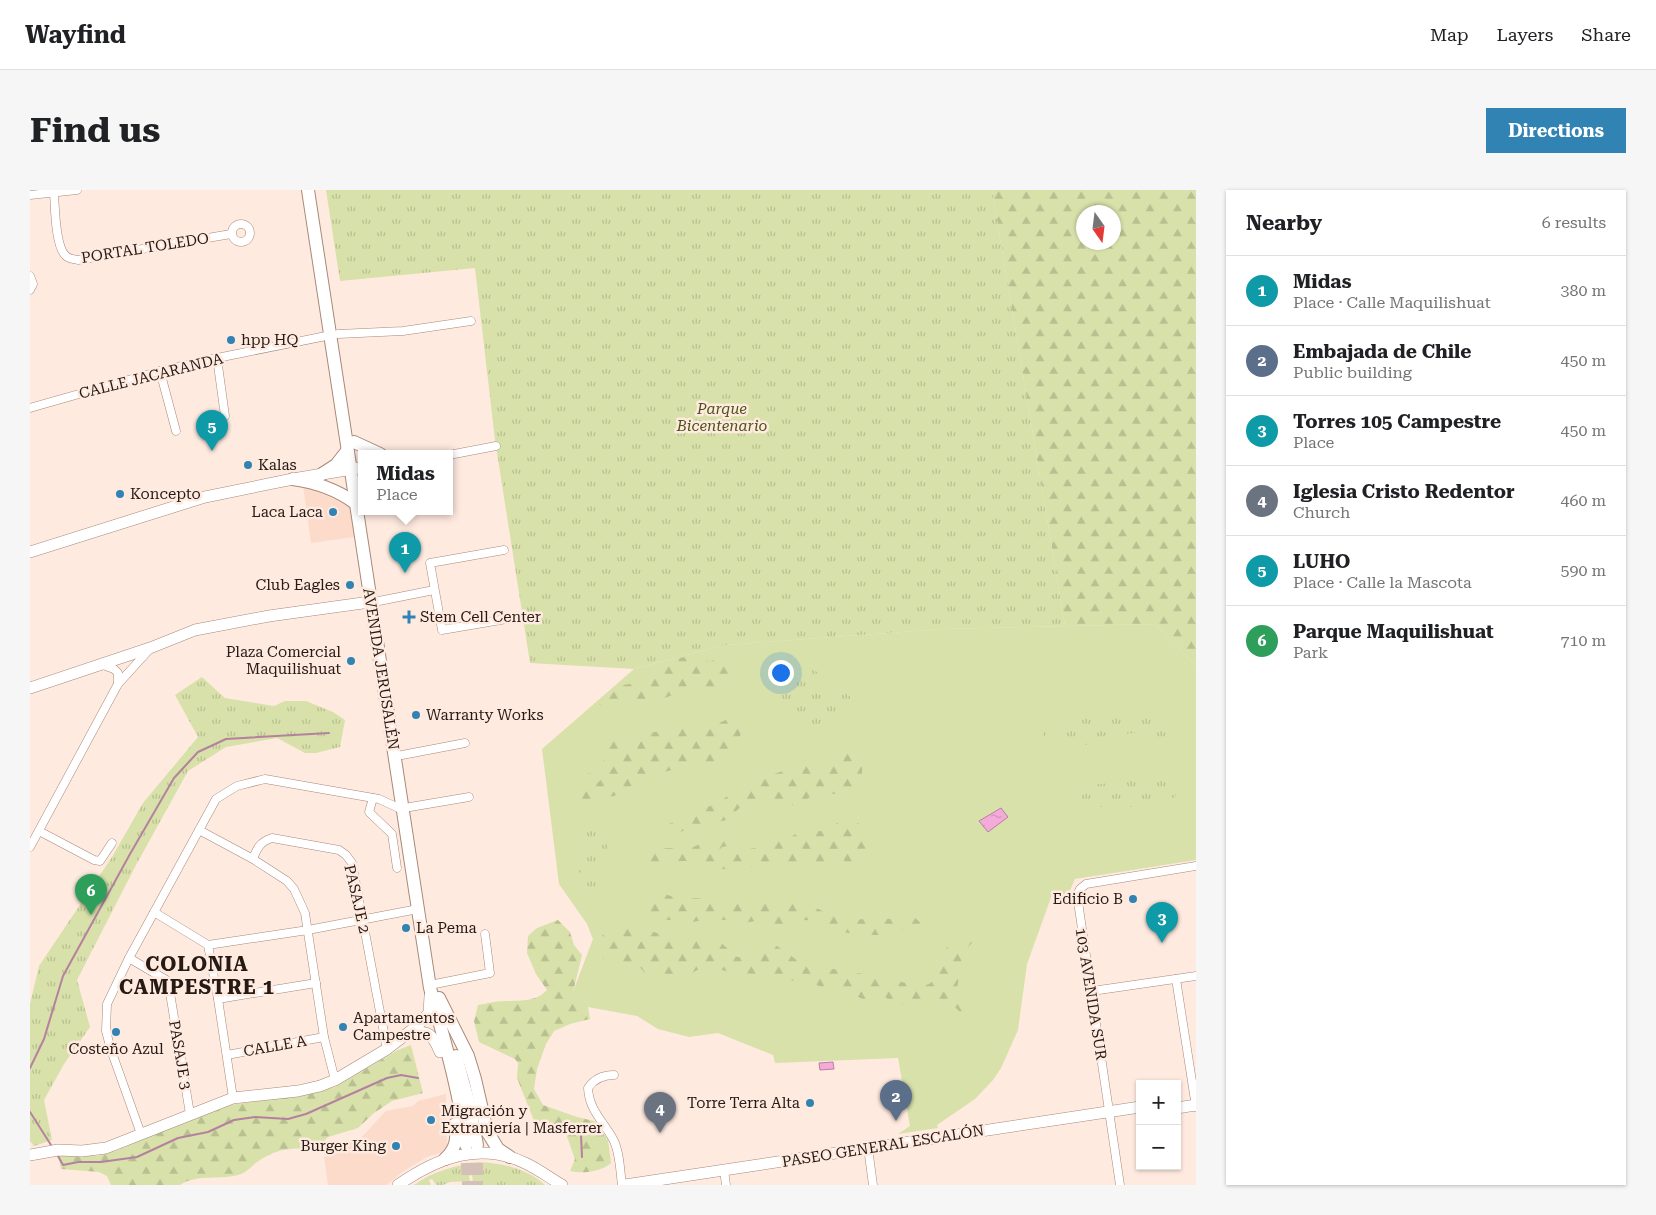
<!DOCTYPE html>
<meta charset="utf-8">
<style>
:root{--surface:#fff;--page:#f6f6f6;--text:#202124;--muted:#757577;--line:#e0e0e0;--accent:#3183b4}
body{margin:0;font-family:"Roboto Serif",serif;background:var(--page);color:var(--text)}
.controls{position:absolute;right:15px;bottom:15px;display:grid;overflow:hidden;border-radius:0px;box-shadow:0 1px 4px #0004}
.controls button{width:45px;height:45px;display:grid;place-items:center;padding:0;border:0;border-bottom:1px solid var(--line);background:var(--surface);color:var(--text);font:25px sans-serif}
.compass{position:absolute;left:1046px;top:15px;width:45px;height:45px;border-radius:50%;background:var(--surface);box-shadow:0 1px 4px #0004;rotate:166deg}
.you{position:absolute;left:750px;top:482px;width:18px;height:18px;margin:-12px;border:4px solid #fff;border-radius:50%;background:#1a73e8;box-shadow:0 0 0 8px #1a73e833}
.badge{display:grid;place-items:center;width:32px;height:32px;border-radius:50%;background:var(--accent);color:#fff;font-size:16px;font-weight:700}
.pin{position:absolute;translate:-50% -41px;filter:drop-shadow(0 1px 2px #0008)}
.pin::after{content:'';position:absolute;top:26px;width:18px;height:15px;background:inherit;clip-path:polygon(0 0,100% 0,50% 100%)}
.popup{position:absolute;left:328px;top:260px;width:95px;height:65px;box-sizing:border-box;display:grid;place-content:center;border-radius:0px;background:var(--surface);filter:drop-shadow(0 1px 4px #0005);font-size:16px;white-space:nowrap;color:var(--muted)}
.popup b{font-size:19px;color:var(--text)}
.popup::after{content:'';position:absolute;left:50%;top:100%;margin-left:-10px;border:10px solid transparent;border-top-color:var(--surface)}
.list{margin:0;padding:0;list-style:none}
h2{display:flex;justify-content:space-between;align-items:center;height:65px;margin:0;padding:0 20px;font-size:21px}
h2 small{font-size:16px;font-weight:400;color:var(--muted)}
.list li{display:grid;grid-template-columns:32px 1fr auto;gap:15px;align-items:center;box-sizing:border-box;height:70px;padding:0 20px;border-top:1px solid var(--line)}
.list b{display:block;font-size:19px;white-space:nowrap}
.list p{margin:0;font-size:16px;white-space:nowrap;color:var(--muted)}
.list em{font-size:16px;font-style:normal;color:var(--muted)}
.map{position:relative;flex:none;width:1166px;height:995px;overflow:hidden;border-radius:0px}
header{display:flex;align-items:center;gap:30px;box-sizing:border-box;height:70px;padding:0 25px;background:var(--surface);border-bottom:1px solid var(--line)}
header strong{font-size:24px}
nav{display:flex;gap:28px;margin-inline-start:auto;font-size:18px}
.intro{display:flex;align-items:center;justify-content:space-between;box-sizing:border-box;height:120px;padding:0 30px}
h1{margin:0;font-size:35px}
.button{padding:12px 22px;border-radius:0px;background:var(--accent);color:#fff;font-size:18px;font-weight:700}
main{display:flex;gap:30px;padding:0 30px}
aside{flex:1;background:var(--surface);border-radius:0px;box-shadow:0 1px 4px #0004}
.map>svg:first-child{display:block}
.built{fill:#fcdbca}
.grass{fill:#d7e1a9}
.forest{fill:url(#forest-firs);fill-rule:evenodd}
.park{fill:url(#park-tufts)}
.water{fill:url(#water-ripples);stroke:#b6809f}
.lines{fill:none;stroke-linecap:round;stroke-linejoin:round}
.stream{stroke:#b6809f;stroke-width:2}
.primary-tunnel{stroke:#d4c0b7;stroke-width:12;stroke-dasharray:12 6;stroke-linecap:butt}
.street-casing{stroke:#a78979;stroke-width:9}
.secondary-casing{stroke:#a78979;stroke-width:12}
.primary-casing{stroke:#a78979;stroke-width:14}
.street{stroke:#fff;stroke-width:8}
.secondary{stroke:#fff;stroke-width:11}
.primary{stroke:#fff;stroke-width:12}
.poi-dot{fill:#3183b4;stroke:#ffeae0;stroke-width:2}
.labels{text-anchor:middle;stroke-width:5;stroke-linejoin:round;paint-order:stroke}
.street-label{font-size:15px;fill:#261a14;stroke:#ffeae0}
.poi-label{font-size:15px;fill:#261a14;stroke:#ffeae0;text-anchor:start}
.park-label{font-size:15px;font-style:italic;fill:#4b5319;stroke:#ffeae0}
.district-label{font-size:20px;font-weight:bold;letter-spacing:1px;fill:#261a14;stroke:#ffeae0}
</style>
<header>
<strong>Wayfind</strong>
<nav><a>Map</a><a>Layers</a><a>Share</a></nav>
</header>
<div class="intro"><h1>Find us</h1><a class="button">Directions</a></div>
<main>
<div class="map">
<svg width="1166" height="995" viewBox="0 0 1166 995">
<defs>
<pattern id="forest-firs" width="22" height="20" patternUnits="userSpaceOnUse" patternTransform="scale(1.25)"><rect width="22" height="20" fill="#d7e1a9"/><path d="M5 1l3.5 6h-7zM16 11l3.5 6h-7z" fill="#b8c091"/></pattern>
<pattern id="park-tufts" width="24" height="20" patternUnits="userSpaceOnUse" patternTransform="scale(1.25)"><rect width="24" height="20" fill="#d7e1a9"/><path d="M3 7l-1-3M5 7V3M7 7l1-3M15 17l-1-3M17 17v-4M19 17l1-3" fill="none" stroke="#b8c091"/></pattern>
<pattern id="water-ripples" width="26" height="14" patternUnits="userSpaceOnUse" patternTransform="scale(1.25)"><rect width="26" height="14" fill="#f4abda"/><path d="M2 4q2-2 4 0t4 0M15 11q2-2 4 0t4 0" fill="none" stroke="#d193ba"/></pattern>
</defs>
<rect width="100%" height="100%" fill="#ffeae0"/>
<g class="built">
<polygon points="273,295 315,314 322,319 325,347 281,353"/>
<polygon points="416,904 417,957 414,962 397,967 372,982 357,995 298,995 294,967 316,953 329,950 356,921 383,916 388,911"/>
</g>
<polygon class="grass" points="1125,434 1166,476 1166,670 1045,689 1038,705 1023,702 997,774 988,840 971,878 963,890 945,909 907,935 908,938 868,944 880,936 868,868 745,873 743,865 688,843 659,847 628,839 607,826 558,817 547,821 538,815 563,749 557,734 529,694 512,559 604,479 695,455 912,439"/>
<g class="forest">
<path d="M962,0H1166V476L1125,434L1035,436ZM1054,22H1084V52H1054Z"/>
<path d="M658,466C670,466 672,470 681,472L686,468L692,467L699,477L700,489L693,499L687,502L681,503L662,498L629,510L610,511L591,509L580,514L567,515L592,495L610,493L626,481L647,469Z"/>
<path d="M698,529C707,530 714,536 710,546C708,550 705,552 703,556C701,560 700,563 698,567L681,575L642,580L618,586L584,606L572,608L565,617V626L559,628L554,625L552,619L554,613L549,602L556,584L562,583L563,589L567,593L572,589L574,564L579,552L591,548L602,547L634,540L645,535L652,534L680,537Z"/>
<path d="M818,561C821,563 826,565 828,567C836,577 832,594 822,600C812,607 797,603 786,602L776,610L764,615L751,616L726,612L714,614L696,630L657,640L646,643L633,638L639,634L653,628L661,622L686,614L716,593L772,575L786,576L806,563Z"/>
<path d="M811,630C828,629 839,638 842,654C843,658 844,663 842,666C841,670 837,673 835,676L822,677L812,669L791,674L758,673L732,675L706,680L679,678L655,671L623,672L610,669L608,663L619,658H661C667,656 670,653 675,650C683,647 692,645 701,646L702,651L698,656L692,657L688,662L699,664L728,657L744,649H756L772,641H796Z"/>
<polygon points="629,704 635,704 652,710 664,708 689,709 700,713 705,711 723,711 735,708 761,712 773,711 800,725 825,730 842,728 862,729 879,727 885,728 890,732 889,738 869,740 850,745 837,745 802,741 796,739 787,731 775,730 757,736 744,736 732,730 713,733 682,728 663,732 644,730 631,730 619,728 608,720 612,711"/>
<path d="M528,730L540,742L544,755L552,765L543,802L558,817L560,829L540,834L524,841L516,854L507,879L504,899L513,915L547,927L564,931L578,950L581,973C571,982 552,984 540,981L545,969L536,944L516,939L508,941L487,888L488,873L485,869L449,852L444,831L448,815C454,814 459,813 464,812C482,809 503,815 517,800L506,784L497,763L498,746L507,738Z"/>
<path d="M595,739L621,741L645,749H664L676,752L689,751L707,767H720C729,759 735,753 747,756L781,780L806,779L839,785L855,790L861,789L886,796H893L899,794L904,790L909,772L920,752L932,747H938L942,753L933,762L927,799L930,804L943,818L940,823L934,824L929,821L920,812L914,809L891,815H876L864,813L849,803L839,810L833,809L821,804L797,800L775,789L751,792L726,784L702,783L679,776L673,777L656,786L644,788L633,783L621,785L615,783L607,774L602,772L590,775L577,773L573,769L569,758L572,746L576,742Z"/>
<path d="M381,855L393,903L362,911L344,923L328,938L298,947L286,959C262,958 247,958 227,972C222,976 217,982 211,984C191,991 168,983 150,995H81L77,986L69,982L31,979L28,966H67L86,961L151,933L200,915L271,905L305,897L368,860Z"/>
</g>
<g class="park">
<polygon points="296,0 962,0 1035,436 912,439 695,455 604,479 500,473 465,250 445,78 310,91"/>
<path d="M773,478L786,481L797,497C809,500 816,500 824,511L813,523H803L797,521C796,524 796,527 795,529C790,541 771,537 762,534L758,525L754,521L751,500L744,488L749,483L755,486Z"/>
<polygon points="172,487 195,508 244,516 255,511 276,511 303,522 315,530 310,557 286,563 275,563 247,548 196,557 158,581 106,675 47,790 60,837 34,874 14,910 22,950 4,956 0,951 0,814 9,776 82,667 113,613 168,547 145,505"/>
<path d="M1076,524C1089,529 1100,529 1114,526C1120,525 1123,528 1130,524L1138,529L1140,539L1134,548H1126L1120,541L1080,546L1075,551L1055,555L1046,552L1022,553L1015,552L1013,543L1016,537Z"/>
<polygon points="1133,585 1146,586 1146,606 1139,611 1131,611 1104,617 1049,617 1045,599 1049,595 1073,594 1090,591 1113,590"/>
<path d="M563,634C576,645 578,655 579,672L571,673L569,677C570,690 568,698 571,711L569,716L561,710L560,702L549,682L553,663L550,653L558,637Z"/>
<path d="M448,972C472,973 496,978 515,995H454L443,992L442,985L439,986L440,991L420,992L413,995H406L402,989L399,990L401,995H384C403,981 425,976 448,972Z"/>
</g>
<g class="water">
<polygon points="971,618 978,627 958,642 949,631"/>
<polygon points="803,872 804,879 790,880 789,873"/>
</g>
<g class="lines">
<g class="stream">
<polyline points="0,878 14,849 33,786 100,664 144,588 168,562 196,549 299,543"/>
<polyline points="0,922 21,955"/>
<path d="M504,934C524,933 536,934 551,945L552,967"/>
<polyline points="28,966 33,975 48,972 71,972 107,967 148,948 178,942 204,930 225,927 258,929 276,924 357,888 371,885 388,888"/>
</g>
<g class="primary-tunnel">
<polyline points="436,955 438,995"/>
<polyline points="447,955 447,995"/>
</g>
<g class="street-casing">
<g id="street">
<path d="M24,2C25,17 25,57 36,66C39,69 44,69 48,70L201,44"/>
<polyline points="0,5 47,0"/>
<circle cx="211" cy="43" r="9"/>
<polyline points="0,86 3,94 0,100"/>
<polyline points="308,144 373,141 441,131"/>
<polyline points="187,168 195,226"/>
<polyline points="130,181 146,241"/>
<polyline points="0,218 130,181 187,168 301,145"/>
<polyline points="419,265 466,256"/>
<polyline points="474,360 400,373 412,440 482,428"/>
<polyline points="349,411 404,400"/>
<polyline points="73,475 84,479 88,483 88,494"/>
<polyline points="372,565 435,553"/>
<polyline points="343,608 339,622 362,644 367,678"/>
<polyline points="380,617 439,607"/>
<polyline points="169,640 223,669 257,691 264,699 275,723 294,847 305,890"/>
<polyline points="9,641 64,670 70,671 82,653"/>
<polyline points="0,657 88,494 119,460"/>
<path d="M223,669C227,658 230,652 242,648L309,660L316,665L322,673L357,859"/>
<polyline points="124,722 178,755 188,809 203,908"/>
<polyline points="178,755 278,740 388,719"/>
<polyline points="99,768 138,791 160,924"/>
<polyline points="1146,789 1166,917"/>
<polyline points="405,794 460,783 455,744"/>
<polyline points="1062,801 1166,786"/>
<polyline points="188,809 286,793"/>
<polyline points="197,865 294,847"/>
<path d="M584,885C573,885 564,889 558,898C559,920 573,931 583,949C590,962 590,981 592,995"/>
<polyline points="111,944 81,860 76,841 77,814 99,768 186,609 207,596 235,589 349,609 373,620"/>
<polyline points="838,958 843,995"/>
<polyline points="694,980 696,995"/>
<polyline points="1090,995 1047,705 1050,699 1056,694 1166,676"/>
</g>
</g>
<g class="secondary-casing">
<g id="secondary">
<polyline points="0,362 175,307 263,289 328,278"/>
<polyline points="0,498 120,458 165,440 239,426 340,412"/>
<path d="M379,845C398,838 403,845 410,862"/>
<polyline points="1147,918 1166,915"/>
<polyline points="0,965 28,960 52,961 76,958 203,908 268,901 290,896 305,890 357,859 387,836 399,823 400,806"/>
<path d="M368,995C407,968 449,951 495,973C508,979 520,988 532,995"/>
<polyline points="595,995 1110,917"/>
</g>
</g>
<g class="primary-casing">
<g id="primary">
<path d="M278,0L400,798C414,849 430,903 436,955"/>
<polyline points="324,252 350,264"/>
<polyline points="292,284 306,275 317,261"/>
<path d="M263,289C284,292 308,300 325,313"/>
<polyline points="409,808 438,866 445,889 457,941 468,959 480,967"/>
<polyline points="426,866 439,914 447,955"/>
<path d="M415,969C426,959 428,948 425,934"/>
</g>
</g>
<use href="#street" class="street"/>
<use href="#secondary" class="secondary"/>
<use href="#primary" class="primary"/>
</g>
<g class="poi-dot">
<circle cx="201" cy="150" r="5"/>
<circle cx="218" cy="275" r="5"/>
<circle cx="90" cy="304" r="5"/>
<circle cx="303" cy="322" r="5"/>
<circle cx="320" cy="395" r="5"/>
<path d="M376.5 419.5h5v5h5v5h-5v5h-5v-5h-5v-5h5z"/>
<circle cx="321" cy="471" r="5"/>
<circle cx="386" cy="525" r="5"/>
<circle cx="1103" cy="709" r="5"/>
<circle cx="376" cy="738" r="5"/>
<circle cx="313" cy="837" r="5"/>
<circle cx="86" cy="842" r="5"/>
<circle cx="780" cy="913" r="5"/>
<circle cx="401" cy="930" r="5"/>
<circle cx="366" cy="956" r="5"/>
</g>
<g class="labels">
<g class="street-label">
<text transform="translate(115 58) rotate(-9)" y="5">PORTAL TOLEDO</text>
<text transform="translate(121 186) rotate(-14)" y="5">CALLE JACARANDA</text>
<text transform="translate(351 479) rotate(81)" y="5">AVENIDA JERUSALÉN</text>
<text transform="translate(327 709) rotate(77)" y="5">PASAJE 2</text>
<text transform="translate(1061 804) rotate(81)" y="5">103 AVENIDA SUR</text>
<text transform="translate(245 856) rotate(-10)" y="5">CALLE A</text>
<text transform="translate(150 865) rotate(80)" y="5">PASAJE 3</text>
<text transform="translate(853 956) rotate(-9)" y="5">PASEO GENERAL ESCALÓN</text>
</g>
<g class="poi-label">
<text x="211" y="155">hpp HQ</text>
<text x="228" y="280">Kalas</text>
<text x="100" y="309">Koncepto</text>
<text x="293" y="327" text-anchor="end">Laca Laca</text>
<text x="310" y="400" text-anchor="end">Club Eagles</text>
<text x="390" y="432">Stem Cell Center</text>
<text x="311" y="467" text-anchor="end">Plaza Comercial<tspan x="311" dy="17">Maquilishuat</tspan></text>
<text x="396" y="530">Warranty Works</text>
<text x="1093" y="714" text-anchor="end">Edificio B</text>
<text x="386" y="743">La Pema</text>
<text x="323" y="833">Apartamentos<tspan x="323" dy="17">Campestre</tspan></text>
<text x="86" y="864" text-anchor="middle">Costeño Azul</text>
<text x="770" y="918" text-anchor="end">Torre Terra Alta</text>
<text x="411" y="926">Migración y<tspan x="411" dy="17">Extranjería | Masferrer</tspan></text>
<text x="356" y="961" text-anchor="end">Burger King</text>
</g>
<g class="park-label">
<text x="692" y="224">Parque<tspan x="692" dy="17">Bicentenario</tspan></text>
</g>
<g class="district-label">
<text x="167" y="781">COLONIA<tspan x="167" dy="23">CAMPESTRE 1</tspan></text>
</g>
</g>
</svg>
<div class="controls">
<button>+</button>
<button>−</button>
</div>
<svg class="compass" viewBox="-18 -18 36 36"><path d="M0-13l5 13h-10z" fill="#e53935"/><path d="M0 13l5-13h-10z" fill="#757577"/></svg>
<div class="you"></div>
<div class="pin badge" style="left:375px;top:383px;background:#0f9aa8">1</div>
<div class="popup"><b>Midas</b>Place</div>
<div class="pin badge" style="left:866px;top:931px;background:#5c6f8a">2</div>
<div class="pin badge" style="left:1132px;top:753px;background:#0f9aa8">3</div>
<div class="pin badge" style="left:630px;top:943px;background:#6b7280">4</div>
<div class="pin badge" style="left:182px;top:261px;background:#0f9aa8">5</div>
<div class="pin badge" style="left:61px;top:725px;background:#2e9e5b">6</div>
</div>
<aside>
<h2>Nearby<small>6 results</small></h2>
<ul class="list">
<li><span class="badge" style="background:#0f9aa8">1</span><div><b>Midas</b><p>Place · Calle Maquilishuat</p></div><em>380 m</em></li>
<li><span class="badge" style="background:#5c6f8a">2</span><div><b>Embajada de Chile</b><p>Public building</p></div><em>450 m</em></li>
<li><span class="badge" style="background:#0f9aa8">3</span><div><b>Torres 105 Campestre</b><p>Place</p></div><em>450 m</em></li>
<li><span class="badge" style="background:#6b7280">4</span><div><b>Iglesia Cristo Redentor</b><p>Church</p></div><em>460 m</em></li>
<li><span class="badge" style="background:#0f9aa8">5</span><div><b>LUHO</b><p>Place · Calle la Mascota</p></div><em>590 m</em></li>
<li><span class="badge" style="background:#2e9e5b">6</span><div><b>Parque Maquilishuat</b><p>Park</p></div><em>710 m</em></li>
</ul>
</aside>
</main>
